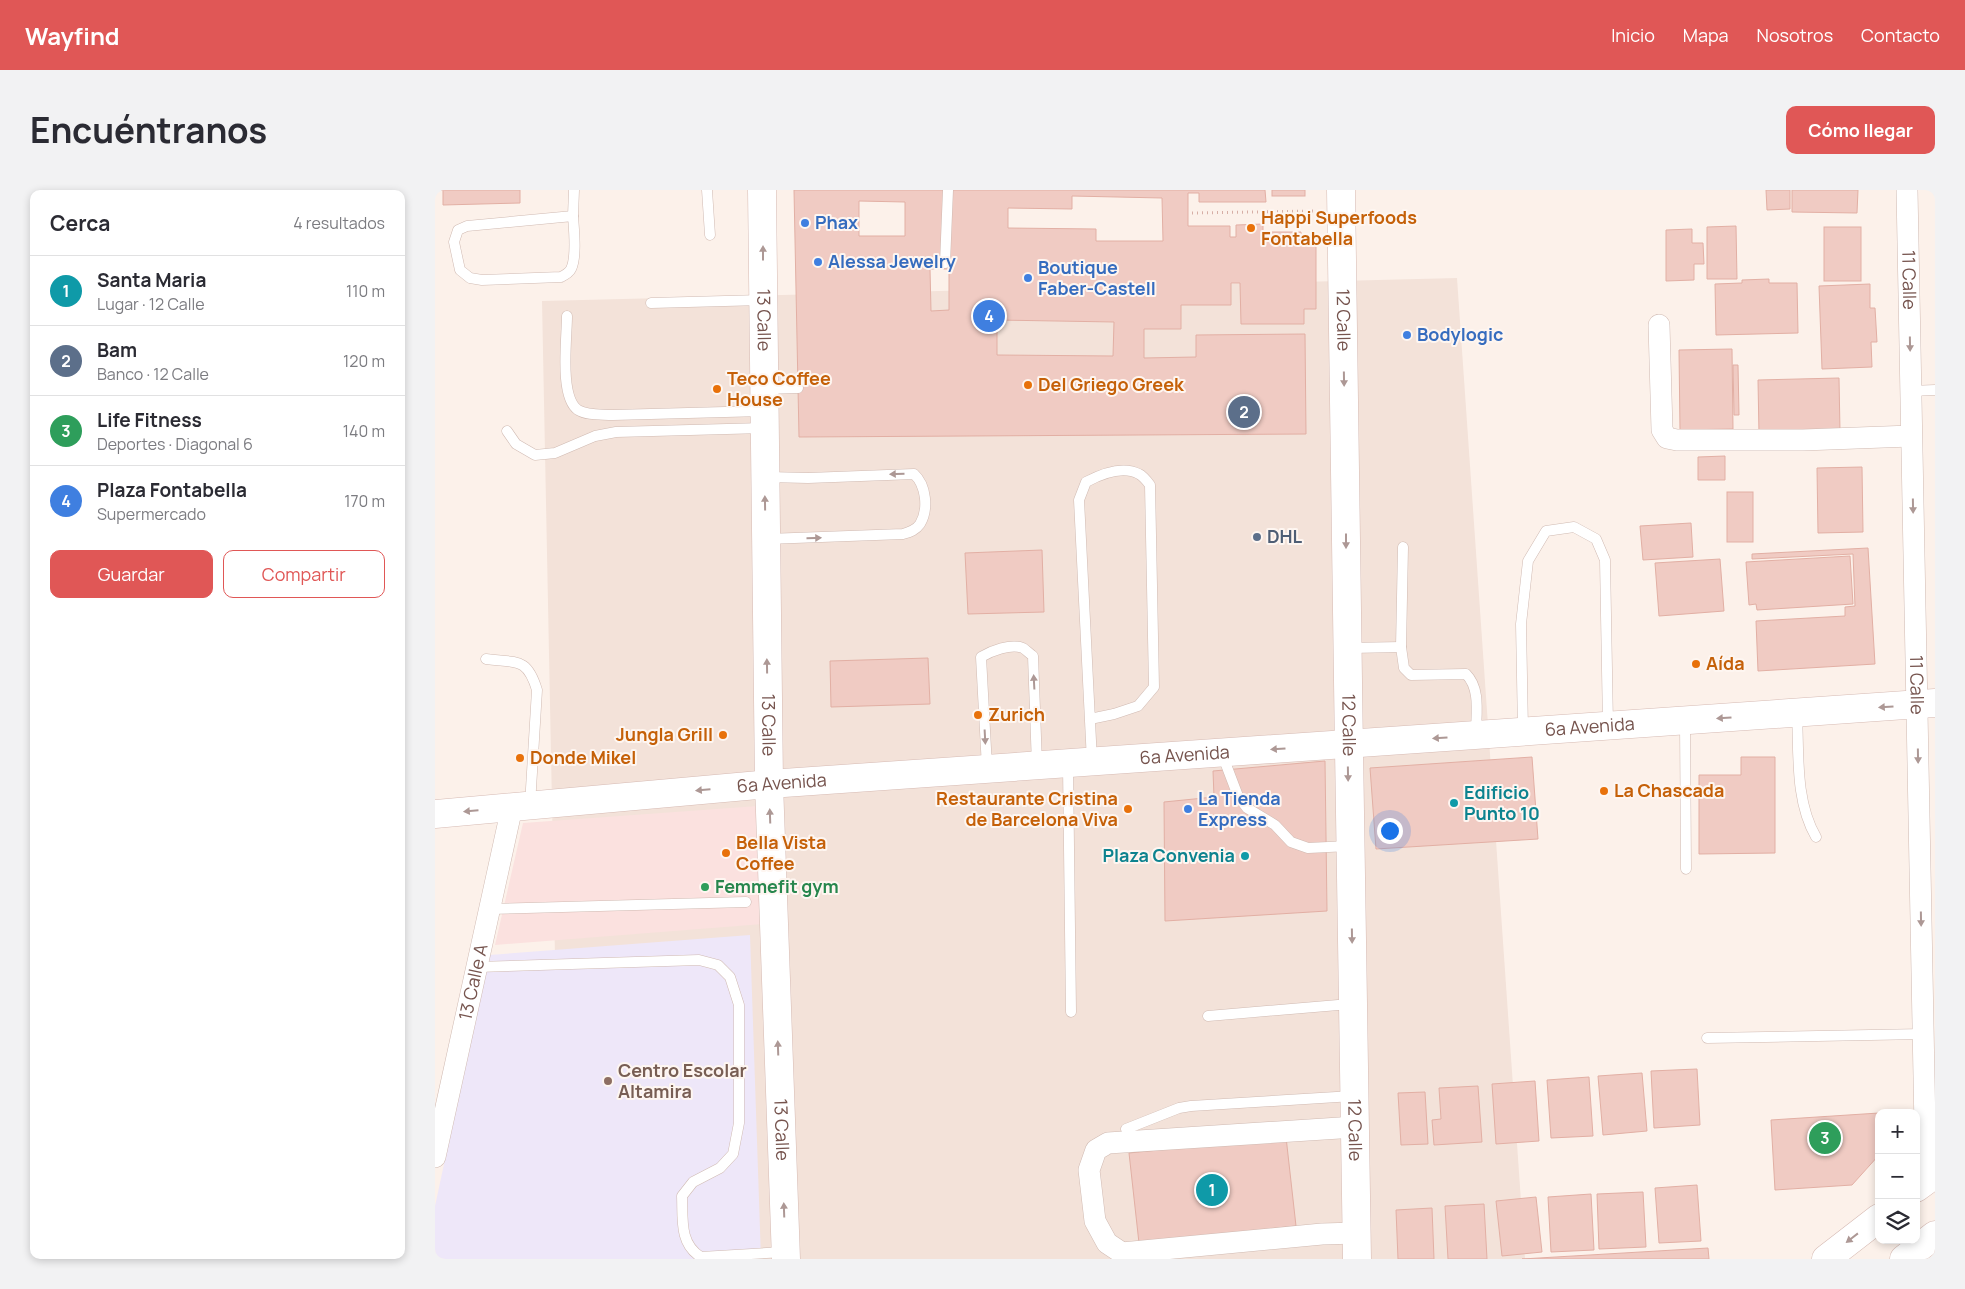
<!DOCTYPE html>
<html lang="es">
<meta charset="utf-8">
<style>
:root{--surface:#fff;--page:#f2f2f3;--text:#2b2b33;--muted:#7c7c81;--line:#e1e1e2;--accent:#e05756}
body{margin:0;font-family:Manrope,sans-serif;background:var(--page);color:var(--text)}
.controls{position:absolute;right:15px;bottom:15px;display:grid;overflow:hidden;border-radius:10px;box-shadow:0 2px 8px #0003}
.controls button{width:45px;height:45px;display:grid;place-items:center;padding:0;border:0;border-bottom:1px solid var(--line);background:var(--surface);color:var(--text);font:25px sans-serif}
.you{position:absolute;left:954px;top:640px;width:18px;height:18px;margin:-12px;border:4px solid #fff;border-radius:50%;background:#1a73e8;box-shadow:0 0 0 8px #1a73e833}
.badge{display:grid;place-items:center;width:32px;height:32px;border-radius:50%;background:var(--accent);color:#fff;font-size:16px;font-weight:700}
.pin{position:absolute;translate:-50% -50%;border:2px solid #fff;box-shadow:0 1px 5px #0006}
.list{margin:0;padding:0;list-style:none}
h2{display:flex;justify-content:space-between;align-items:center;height:65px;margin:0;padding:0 20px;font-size:21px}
h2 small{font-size:16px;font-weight:400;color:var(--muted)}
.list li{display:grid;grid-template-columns:32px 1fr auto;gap:15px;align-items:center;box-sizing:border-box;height:70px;padding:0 20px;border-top:1px solid var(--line)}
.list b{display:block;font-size:19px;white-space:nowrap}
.list p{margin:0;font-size:16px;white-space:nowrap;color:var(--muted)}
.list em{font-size:16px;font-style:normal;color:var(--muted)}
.actions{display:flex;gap:10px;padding:15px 20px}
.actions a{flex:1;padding:11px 0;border:1px solid var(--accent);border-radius:10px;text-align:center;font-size:18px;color:var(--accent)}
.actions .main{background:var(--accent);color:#fff}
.icon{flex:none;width:28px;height:28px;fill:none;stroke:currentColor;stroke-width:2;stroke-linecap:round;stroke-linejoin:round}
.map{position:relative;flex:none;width:1500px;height:1069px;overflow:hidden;border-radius:10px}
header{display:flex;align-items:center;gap:30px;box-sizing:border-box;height:70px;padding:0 25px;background:var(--accent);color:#fff}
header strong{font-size:24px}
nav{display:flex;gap:28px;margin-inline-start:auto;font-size:18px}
.intro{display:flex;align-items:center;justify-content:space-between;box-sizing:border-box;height:120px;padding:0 30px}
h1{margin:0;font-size:35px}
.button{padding:12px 22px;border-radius:10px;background:var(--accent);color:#fff;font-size:18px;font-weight:700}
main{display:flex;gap:30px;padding:0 30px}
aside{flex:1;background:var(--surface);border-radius:10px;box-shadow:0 2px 8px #0003}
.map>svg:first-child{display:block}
.residential{fill:#f3e2d9}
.commercial{fill:#fbe1df}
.education{fill:#eee7f9}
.building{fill:#f0cbc3;stroke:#e2afa4;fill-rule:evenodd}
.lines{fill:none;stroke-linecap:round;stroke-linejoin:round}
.lane-casing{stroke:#d0bab2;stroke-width:11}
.street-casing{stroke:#d0bab2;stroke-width:22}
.secondary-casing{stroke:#d6bab3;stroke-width:29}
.path{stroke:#d6aea5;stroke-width:3;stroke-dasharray:1 4;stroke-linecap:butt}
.lane{stroke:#fff;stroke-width:10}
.street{stroke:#fff;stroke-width:21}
.secondary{stroke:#fff;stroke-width:28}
.oneway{fill:#ad9895}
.shop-dot{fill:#3f7fe0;stroke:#fef6f1;stroke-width:2}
.food-dot{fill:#e8710a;stroke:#fef6f1;stroke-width:2}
.service-dot{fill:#5c6f8a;stroke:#fef6f1;stroke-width:2}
.culture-dot{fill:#0f9aa8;stroke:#fef6f1;stroke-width:2}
.leisure-dot{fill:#2e9e5b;stroke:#fef6f1;stroke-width:2}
.education-dot{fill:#8d6e63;stroke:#fef6f1;stroke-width:2}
.labels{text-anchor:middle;stroke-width:4;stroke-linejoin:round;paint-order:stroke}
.food-label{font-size:18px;font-weight:bold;fill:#c56008;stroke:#fef6f1;text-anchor:start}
.shop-label{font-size:18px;font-weight:bold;fill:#366cbe;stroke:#fef6f1;text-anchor:start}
.street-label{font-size:18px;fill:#76544e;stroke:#fef6f1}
.service-label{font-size:18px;font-weight:bold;fill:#4e5e75;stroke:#fef6f1;text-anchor:start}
.culture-label{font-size:18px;font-weight:bold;fill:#0d838f;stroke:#fef6f1;text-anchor:start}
.leisure-label{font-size:18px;font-weight:bold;fill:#27864d;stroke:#fef6f1;text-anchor:start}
.education-label{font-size:18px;font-weight:bold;fill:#785e54;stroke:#fef6f1;text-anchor:start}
</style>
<header>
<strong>Wayfind</strong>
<nav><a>Inicio</a><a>Mapa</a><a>Nosotros</a><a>Contacto</a></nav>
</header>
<div class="intro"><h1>Encuéntranos</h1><a class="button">Cómo llegar</a></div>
<main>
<aside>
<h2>Cerca<small>4 resultados</small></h2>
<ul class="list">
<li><span class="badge" style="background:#0f9aa8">1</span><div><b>Santa Maria</b><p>Lugar · 12 Calle</p></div><em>110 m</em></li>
<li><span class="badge" style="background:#5c6f8a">2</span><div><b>Bam</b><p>Banco · 12 Calle</p></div><em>120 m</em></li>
<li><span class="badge" style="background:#2e9e5b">3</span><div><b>Life Fitness</b><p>Deportes · Diagonal 6</p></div><em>140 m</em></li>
<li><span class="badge" style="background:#3f7fe0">4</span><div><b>Plaza Fontabella</b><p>Supermercado</p></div><em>170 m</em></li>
</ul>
<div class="actions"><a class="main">Guardar</a><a>Compartir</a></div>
</aside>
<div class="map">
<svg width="1500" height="1069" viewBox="0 0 1500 1069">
<rect width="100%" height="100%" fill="#fcf1ea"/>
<polygon class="residential" points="1022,88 1090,1069 126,1069 107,111"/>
<polygon class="commercial" points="323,616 328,734 60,755 88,633"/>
<polygon class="education" points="315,745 326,1069 0,1069 0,1016 54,765"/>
<g class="building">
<polygon points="0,0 85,0 85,13 8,15 8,0"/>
<path d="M359,0H830L831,12H764V3H753V36H795V47H801V35L828,34V42H866V50L881,49V119H869V134H806L805,93H796V115H746V139H709V168L761,167V145L870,144L871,244L364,247ZM637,6L727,8L728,51H661V39L573,38V18L637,19ZM424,11L470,12V46H424ZM495,79H514V120L496,121ZM562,130L679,132L678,166L562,165Z"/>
<rect x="837" y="0" width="33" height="6"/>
<polygon points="1331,0 1355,0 1355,19 1332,20"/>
<polygon points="1357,0 1423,0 1422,23 1357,22"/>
<polygon points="1301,36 1302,89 1272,89 1272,37"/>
<rect x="1389" y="37" width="37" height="54"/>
<polygon points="1257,39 1257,53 1268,53 1269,74 1259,74 1259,90 1231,91 1231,40"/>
<polygon points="1334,89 1334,93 1362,93 1363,143 1281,145 1280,94 1307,93 1307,90"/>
<polygon points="1435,94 1435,118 1440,118 1442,152 1436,152 1437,177 1387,179 1384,96"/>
<polygon points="1297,159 1298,239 1245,240 1244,160"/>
<polygon points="1298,175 1303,175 1304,225 1299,225"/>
<polygon points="1404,188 1405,242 1324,244 1323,190"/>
<polygon points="1290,266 1290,290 1263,290 1263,267"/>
<polygon points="1427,277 1428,342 1383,343 1382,278"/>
<rect x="1292" y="302" width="26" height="50"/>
<polygon points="1256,333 1258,367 1208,370 1205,336"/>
<polygon points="1433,358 1440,474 1323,481 1321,431 1410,426 1410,417 1420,416 1418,364 1317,369 1317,364"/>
<polygon points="607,360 609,422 533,424 530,363"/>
<polygon points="1415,366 1418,414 1322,420 1321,414 1314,415 1311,372"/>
<polygon points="1285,369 1289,421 1224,426 1220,373"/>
<polygon points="493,468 495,514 396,517 395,471"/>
<polygon points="1097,567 1103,649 941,659 935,578"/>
<polygon points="1306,567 1340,567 1340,663 1264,664 1264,585 1306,585"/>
<polygon points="890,571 892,721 730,731 729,612 779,607 778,581"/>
<polygon points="1262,879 1265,935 1219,938 1216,881"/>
<polygon points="1207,883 1212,941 1168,945 1163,886"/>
<polygon points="1154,887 1158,946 1116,948 1112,890"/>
<polygon points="1100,891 1104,951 1061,954 1057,894"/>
<polygon points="1043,896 1047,952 999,955 997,930 1006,929 1004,898"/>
<polygon points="990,902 993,954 966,955 963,903"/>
<polygon points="1444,923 1444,965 1417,995 1340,1000 1336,930"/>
<polygon points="851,947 861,1036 704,1053 694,963"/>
<polygon points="1262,995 1266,1051 1224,1053 1220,998"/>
<polygon points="1208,1002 1211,1057 1164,1059 1162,1004"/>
<polygon points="1156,1004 1159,1060 1116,1062 1113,1007"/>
<polygon points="1101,1007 1107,1062 1067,1066 1061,1011"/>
<polygon points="1049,1014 1052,1069 1013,1069 1010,1016"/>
<polygon points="997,1018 999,1069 963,1069 961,1020"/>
<polygon points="1273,1058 1274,1069 1087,1069"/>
</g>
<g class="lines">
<g class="lane-casing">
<g id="lane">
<polyline points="272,0 275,45"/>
<path d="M138,26C139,40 142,67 136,79C134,83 130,85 126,87L47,90L35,88L25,80L19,52L23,40L32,36Z"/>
<polyline points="138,26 139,0"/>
<polyline points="510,73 513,0"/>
<polyline points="216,113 327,110"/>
<path d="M132,126C132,148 124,207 143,220C153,226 167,224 178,225L328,221"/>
<polyline points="329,199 363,198"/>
<polyline points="1476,201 1500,200"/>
<polyline points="72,241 81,254 100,265 120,263 160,246 181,242 329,238"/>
<path d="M332,287L373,288L479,284C491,295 494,319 485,334C481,340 475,342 468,344L332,349"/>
<path d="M968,357L966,457L969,478L976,485L1031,484C1046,499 1041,524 1041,544"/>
<polyline points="915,458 966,457"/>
<path d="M51,469C82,473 92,467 102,500L95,615"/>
<path d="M1362,524C1364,564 1360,611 1381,647"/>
<path d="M655,529L679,524L703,516L719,497L715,295C712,291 708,286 704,284C687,275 666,284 651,292L644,310L657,571"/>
<polyline points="1250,532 1251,679"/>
<polyline points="1088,540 1086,434 1093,371 1111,341 1139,337 1161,349 1170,370 1173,535"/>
<polyline points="787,564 803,606 812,618 840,635 856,652 873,658 914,656"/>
<polyline points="633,575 636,822"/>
<path d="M552,577L546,467C556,461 576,453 588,458C591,460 595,464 598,466L602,575"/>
<polyline points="54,719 311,712"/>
<path d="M42,777L264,770L283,775L295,787L304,815V933L298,964L285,978L258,992L247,1006C248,1028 244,1054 266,1067L349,1062"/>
<polyline points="773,826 915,814"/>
<polyline points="1272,848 1488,844"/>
<polyline points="691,939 744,918 756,916 918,906"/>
</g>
</g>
<g class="street-casing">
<g id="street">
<path id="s1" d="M1472,0L1491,991"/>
<polyline points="1224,135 1227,240 1232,248 1242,250 1368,250 1476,246"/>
<polyline points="920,937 673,953 661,960 654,980 660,1031 672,1053 687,1063 887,1044 921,1043"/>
<path id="s2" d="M0,967L77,617"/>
</g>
</g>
<g class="secondary-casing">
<g id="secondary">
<path id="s3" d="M327,0L334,594L351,1069"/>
<path id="s4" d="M906,0C912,356 915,713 922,1069"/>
<path id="s5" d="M0,624L334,594L1500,513"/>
<polyline points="1481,998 1500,984"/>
<polyline points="1391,1069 1444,1028"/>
<polyline points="1469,1069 1500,1045"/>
</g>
</g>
<polyline class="path" points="757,23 881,21"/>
<use href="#lane" class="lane"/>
<use href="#street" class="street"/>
<use href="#secondary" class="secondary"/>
</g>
<defs><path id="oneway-solid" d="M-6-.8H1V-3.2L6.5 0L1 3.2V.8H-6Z" transform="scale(1.25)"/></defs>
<g class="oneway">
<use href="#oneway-solid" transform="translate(328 63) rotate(-90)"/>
<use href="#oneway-solid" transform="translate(1475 154) rotate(89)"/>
<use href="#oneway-solid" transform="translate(909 189) rotate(89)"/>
<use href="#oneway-solid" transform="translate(462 284) rotate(178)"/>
<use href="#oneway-solid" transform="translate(330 313) rotate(-91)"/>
<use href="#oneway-solid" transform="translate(1478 316) rotate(89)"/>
<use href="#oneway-solid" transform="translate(379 348) rotate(-1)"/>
<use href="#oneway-solid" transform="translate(911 351) rotate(90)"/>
<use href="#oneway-solid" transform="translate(332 476) rotate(-91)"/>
<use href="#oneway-solid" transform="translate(599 492) rotate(-93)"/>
<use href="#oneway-solid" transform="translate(1451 517) rotate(176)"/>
<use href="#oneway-solid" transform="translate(1289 528) rotate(176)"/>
<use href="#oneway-solid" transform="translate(550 547) rotate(87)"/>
<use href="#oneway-solid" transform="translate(1005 548) rotate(176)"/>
<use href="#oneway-solid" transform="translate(843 559) rotate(176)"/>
<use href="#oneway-solid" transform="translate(1483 566) rotate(89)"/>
<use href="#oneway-solid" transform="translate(913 584) rotate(89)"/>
<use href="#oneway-solid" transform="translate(268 600) rotate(175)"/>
<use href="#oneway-solid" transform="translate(36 621) rotate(175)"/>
<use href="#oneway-solid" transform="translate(335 626) rotate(-92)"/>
<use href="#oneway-solid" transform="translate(1486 729) rotate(89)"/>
<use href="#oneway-solid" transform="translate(917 746) rotate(89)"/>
<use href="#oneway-solid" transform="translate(343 858) rotate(-92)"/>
<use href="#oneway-solid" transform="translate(349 1020) rotate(-92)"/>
<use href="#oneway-solid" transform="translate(1417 1048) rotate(142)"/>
</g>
<g class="shop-dot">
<circle cx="370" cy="33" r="5"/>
<circle cx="383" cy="72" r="5"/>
<circle cx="593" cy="88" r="5"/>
<circle cx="972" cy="145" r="5"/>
<circle cx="753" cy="619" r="5"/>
</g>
<g class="food-dot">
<circle cx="816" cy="38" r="5"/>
<circle cx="593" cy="195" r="5"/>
<circle cx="282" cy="199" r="5"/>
<circle cx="1261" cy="474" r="5"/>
<circle cx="543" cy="525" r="5"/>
<circle cx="288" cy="545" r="5"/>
<circle cx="85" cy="568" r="5"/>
<circle cx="1169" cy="601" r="5"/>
<circle cx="693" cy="619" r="5"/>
<circle cx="291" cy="663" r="5"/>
</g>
<circle class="service-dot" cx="822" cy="347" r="5"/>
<g class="culture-dot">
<circle cx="1019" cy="613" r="5"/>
<circle cx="810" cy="666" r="5"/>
</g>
<circle class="leisure-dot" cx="270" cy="697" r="5"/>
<circle class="education-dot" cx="173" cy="891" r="5"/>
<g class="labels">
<g class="food-label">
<text x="826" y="34">Happi Superfoods<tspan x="826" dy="21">Fontabella</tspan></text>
<text x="292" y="195">Teco Coffee<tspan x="292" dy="21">House</tspan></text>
<text x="603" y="201">Del Griego Greek</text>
<text x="1271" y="480">Aída</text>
<text x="553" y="531">Zurich</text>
<text x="278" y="551" text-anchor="end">Jungla Grill</text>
<text x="95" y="574">Donde Mikel</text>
<text x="1179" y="607">La Chascada</text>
<text x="683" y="615" text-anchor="end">Restaurante Cristina<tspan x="683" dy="21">de Barcelona Viva</tspan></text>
<text x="301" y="659">Bella Vista<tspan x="301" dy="21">Coffee</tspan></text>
</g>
<g class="shop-label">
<text x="380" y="39">Phax</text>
<text x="393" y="78">Alessa Jewelry</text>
<text x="603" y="84">Boutique<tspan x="603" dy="21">Faber-Castell</tspan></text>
<text x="982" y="151">Bodylogic</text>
<text x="763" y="615">La Tienda<tspan x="763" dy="21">Express</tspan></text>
</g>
<g class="street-label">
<text dy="6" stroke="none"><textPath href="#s1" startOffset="90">11 Calle</textPath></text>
<text dy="6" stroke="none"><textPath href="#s3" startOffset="130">13 Calle</textPath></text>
<text dy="6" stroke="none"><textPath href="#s4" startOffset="130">12 Calle</textPath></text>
<text dy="6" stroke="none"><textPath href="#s1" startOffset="495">11 Calle</textPath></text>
<text dy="6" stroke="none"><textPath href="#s3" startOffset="535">13 Calle</textPath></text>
<text dy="6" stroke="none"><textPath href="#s4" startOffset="535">12 Calle</textPath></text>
<text dy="6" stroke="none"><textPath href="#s5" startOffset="1158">6a Avenida</textPath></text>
<text dy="6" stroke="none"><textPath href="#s5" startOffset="752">6a Avenida</textPath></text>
<text dy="6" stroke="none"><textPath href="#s5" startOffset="348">6a Avenida</textPath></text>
<text dy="6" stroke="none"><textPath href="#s2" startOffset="179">13 Calle A</textPath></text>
<text dy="6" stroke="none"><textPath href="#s3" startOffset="940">13 Calle</textPath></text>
<text dy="6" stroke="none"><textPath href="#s4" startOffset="940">12 Calle</textPath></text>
</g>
<g class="service-label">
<text x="832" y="353">DHL</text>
</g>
<g class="culture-label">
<text x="1029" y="609">Edificio<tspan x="1029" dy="21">Punto 10</tspan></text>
<text x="800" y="672" text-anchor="end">Plaza Convenia</text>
</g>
<g class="leisure-label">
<text x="280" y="703">Femmefit gym</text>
</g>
<g class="education-label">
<text x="183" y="887">Centro Escolar<tspan x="183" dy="21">Altamira</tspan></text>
</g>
</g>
</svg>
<div class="controls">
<button>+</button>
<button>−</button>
<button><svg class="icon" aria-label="layers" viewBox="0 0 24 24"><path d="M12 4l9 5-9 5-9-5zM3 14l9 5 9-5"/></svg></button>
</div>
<div class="you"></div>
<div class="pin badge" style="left:777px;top:1000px;background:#0f9aa8">1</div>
<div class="pin badge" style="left:809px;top:222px;background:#5c6f8a">2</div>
<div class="pin badge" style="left:1390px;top:948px;background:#2e9e5b">3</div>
<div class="pin badge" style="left:554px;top:126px;background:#3f7fe0">4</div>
</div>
</main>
